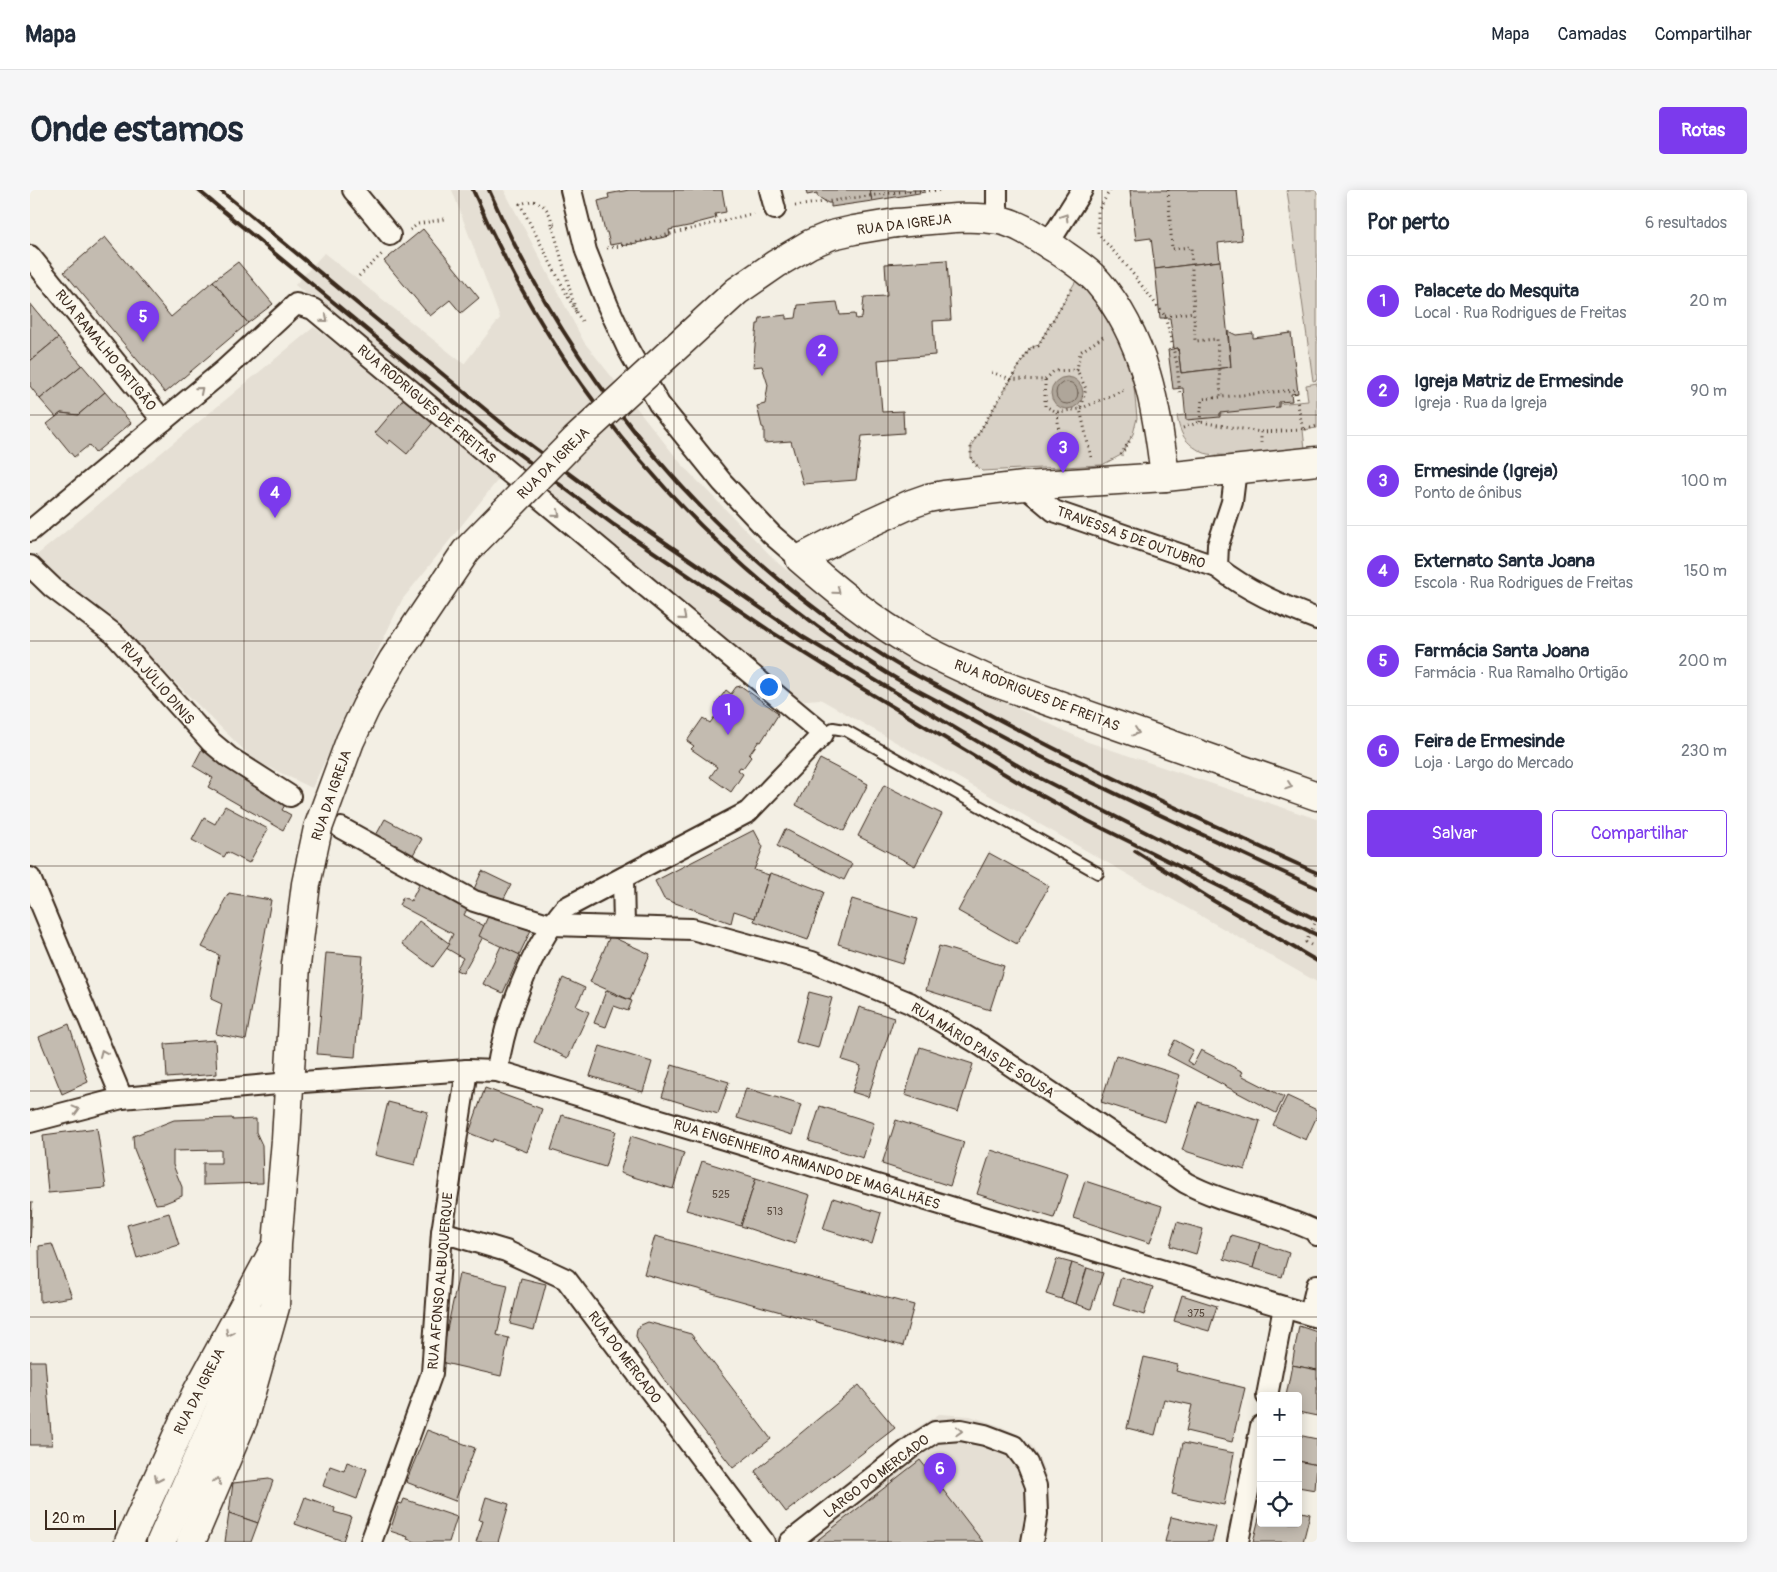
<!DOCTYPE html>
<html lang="pt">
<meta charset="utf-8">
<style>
:root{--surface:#fff;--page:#f6f6f7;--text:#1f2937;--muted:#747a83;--line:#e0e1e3;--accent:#7c3aed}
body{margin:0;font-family:Pangolin,sans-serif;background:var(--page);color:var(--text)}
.controls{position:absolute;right:15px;bottom:15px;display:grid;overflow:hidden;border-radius:5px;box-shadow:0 2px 12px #0003}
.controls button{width:45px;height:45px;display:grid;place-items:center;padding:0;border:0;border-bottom:1px solid var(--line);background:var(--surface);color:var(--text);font:25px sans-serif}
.scale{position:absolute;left:15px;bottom:12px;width:71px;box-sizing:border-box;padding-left:5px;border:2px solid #3b2a1e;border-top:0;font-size:14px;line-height:18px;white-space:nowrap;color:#3b2a1e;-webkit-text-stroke:4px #fbf7ec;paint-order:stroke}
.you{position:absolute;left:738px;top:496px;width:18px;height:18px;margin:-12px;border:4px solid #fff;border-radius:50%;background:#1a73e8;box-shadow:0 0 0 8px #1a73e833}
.badge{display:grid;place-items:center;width:32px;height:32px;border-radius:50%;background:var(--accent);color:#fff;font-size:16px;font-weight:700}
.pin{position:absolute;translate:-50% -41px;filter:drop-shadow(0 1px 2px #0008)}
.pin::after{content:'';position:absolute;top:26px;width:18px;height:15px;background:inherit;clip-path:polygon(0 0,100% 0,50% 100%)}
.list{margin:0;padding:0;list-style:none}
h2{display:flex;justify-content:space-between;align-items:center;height:65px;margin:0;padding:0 20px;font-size:21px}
h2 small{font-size:16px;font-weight:400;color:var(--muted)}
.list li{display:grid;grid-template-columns:32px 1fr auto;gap:15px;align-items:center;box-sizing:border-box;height:90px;padding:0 20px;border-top:1px solid var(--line)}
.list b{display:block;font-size:19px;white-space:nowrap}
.list p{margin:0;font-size:16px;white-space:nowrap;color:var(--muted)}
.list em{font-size:16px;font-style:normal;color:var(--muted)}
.actions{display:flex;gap:10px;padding:15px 20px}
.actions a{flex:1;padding:11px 0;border:1px solid var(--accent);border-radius:5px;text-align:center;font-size:18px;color:var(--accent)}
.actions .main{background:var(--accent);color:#fff}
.icon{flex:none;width:28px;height:28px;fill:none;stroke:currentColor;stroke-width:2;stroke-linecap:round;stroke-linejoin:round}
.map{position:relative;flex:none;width:1287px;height:1352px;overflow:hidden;border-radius:5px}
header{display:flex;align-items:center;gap:30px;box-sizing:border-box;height:70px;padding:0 25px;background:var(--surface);border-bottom:1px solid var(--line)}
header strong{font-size:24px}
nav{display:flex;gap:28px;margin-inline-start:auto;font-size:18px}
.intro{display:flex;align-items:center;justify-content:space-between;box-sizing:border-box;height:120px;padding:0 30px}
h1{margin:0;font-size:35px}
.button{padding:12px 22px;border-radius:5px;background:var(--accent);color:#fff;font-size:18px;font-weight:700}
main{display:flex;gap:30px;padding:0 30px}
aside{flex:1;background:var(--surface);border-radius:5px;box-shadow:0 2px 12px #0003}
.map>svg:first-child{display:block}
.built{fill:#e5dfd4}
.green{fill:#d8d1c6;stroke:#8a7e72}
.water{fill:#afa69a;stroke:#817468}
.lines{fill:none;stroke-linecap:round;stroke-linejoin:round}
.shore{stroke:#695c50;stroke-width:1}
.building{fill:#c3bbb0;stroke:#3b2a1e}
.service-casing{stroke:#3b2a1e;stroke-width:14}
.minor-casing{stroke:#3b2a1e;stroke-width:24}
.secondary-casing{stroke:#3b2a1e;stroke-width:31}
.path{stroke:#3b2a1e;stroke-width:3;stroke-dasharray:1 4;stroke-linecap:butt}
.service{stroke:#fbf7ec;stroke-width:10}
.minor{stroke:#fbf7ec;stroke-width:20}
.secondary{stroke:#fbf7ec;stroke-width:28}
.rail{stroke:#3b2a1e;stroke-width:4}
.secondary-bridge-casing{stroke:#3b2a1e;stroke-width:31;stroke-linecap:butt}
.secondary-bridge{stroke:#fbf7ec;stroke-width:28}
.oneway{stroke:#9b9085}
.grid{fill:none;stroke:#3b2a1e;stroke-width:1;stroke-opacity:0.55}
.labels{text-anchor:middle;stroke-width:4;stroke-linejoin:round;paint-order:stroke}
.number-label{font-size:11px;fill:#5d4e42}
.street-label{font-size:14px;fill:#3b2a1e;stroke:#fbf7ec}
</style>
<header>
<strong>Mapa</strong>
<nav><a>Mapa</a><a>Camadas</a><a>Compartilhar</a></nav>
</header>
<div class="intro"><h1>Onde estamos</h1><a class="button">Rotas</a></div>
<main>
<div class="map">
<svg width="1287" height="1352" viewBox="0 0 1287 1352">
<rect width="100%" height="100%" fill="#f3efe4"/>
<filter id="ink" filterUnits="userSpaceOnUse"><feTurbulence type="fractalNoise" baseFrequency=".02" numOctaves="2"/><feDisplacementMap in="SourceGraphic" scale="10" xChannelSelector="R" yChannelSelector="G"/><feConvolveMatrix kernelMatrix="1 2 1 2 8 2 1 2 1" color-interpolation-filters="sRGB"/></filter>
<g filter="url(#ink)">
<g class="built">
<polygon points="422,0 474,0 554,152 653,276 749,374 864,460 1058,552 1287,629 1287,792 790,509 764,511 265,95 294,63 434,174 470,128"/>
<polygon points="284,137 471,286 372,410 282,598 224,570 105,453 1,370"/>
<polygon points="909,1224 940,1226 970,1236 987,1244 1002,1256 1010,1270 1017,1287 1019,1320 1017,1340 1013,1352 741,1352 874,1246"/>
</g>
<g class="green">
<polygon points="1257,0 1287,0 1287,190 1283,191"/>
<polygon points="1047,89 1084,136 1102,176 1107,228 1103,244 1091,265 1072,275 952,281 941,269 941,256 1000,158 1008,155"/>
<path d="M1287,193V238L1273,240L1275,259C1255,261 1186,270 1172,262C1155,253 1150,244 1147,226L1206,218L1278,211L1276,195Z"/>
</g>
<circle class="water" cx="1037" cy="203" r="16"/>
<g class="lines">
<circle class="shore" cx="1037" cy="203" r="11"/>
</g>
<g class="building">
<polygon points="599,0 692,0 696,22 685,24 686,28 663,34 663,35 639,40 640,46 592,56 591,53 580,55 577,42 575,42 568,11 579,8 578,4"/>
<polygon points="776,0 840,0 842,11 801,17 801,13 798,13 787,6 787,3 777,5"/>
<polygon points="840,0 895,0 895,2 842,11"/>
<polygon points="1100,0 1207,0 1212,50 1188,53 1190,71 1125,79 1121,48 1106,50"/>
<polygon points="393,39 449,108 431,123 420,110 400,126 354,71"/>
<polygon points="75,47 141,127 183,91 218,133 135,203 34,82"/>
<polygon points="917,70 921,130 903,131 905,165 848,170 852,222 873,221 874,243 832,246 826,290 773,294 761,251 734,253 734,238 732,237 727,216 735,214 738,195 732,176 723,177 727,134 729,134 730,128 756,125 756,129 766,128 768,115 807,112 810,125 825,124 826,129 832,128 834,107 857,106 855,74"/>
<polygon points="1190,71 1201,177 1151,183 1148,158 1144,159 1140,128 1130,128 1125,79"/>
<polygon points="208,72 243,114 218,133 183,91"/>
<polygon points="0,113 28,148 0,171"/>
<polygon points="1198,141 1206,145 1223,143 1223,148 1261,143 1268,203 1261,204 1262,211 1249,212 1249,217 1190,223 1190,227 1156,230 1153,198 1143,199 1138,160 1148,158 1151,183 1201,177"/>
<polygon points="28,148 52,175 10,209 0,196 0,171"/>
<polygon points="52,175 75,202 48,225 31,223 26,227 10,209"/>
<polygon points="75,202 101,233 65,263 59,255 44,267 17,234 31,223 48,225"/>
<polygon points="376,206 405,230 377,264 360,250 358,254 345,243"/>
<polygon points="711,496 747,522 748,525 731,552 729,551 719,565 721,567 713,578 710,577 708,580 713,584 701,602 680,587 687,577 661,559 664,556 657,551 673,528 680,533 691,518 686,514 696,500 701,504 706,497"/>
<polygon points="172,559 259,608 252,620 261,625 253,640 178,597 183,588 163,576"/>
<polygon points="790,569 838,594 814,641 766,615"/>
<polygon points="854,595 912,624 885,676 828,646"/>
<polygon points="195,616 238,639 219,673 197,662 194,667 162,650 174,628 185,634"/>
<polygon points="355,629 392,649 380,670 344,649"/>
<polygon points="755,639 822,674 814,690 747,656"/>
<polygon points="724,640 733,657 724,680 739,685 725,728 704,721 701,733 634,709 625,691"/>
<polygon points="959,663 1019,696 987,754 928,721"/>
<polygon points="452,681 481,695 472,712 444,699"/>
<polygon points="740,683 753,687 753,686 794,702 778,750 724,731"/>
<polygon points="392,689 439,715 434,725 458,738 433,783 426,780 433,768 416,758 423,744 369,715 373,707 381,711"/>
<polygon points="199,703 241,710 216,850 186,844 192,814 181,809 189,765 172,757 192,720 193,713"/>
<polygon points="822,709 887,729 873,774 808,754"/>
<polygon points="460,722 501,740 489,765 449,746"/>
<polygon points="389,731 420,754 403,777 372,754"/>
<polygon points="580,746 620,764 600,810 560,792"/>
<polygon points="471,756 490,765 473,803 453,794"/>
<polygon points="909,756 974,776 960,820 896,800"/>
<polygon points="296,763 333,766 325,867 287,864"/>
<polygon points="533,788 555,798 546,816 559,822 538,868 504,852"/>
<polygon points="576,801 602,811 598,821 584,816 576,837 564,833"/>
<polygon points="779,802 802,808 788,858 766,852"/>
<polygon points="829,817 864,828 838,907 822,902 831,876 812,870"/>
<polygon points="39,834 58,892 32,904 9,847"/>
<polygon points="185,850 187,884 137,888 135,854"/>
<polygon points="1145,850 1163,860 1157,871 1163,875 1171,860 1213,882 1211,885 1254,907 1246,923 1137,865"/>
<polygon points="570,856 622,872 613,902 560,886"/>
<polygon points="890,857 943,874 928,922 875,905"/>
<polygon points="1086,865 1150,885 1135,932 1071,912"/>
<polygon points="642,875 699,892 688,924 632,907"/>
<polygon points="455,898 512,919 497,962 463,949 462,952 439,943"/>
<polygon points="716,898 771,915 762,945 707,928"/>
<polygon points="1257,906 1287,920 1287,926 1276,950 1243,935"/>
<polygon points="358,912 398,922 385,975 345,965"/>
<polygon points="1168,912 1230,931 1215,980 1152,960"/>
<polygon points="790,916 844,933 833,968 779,951"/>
<polygon points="532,925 586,941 575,977 521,960"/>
<polygon points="202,928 203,930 226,929 226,942 232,955 233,993 173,995 173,973 191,973 191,960 143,961 143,975 152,997 152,1006 135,1013 126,1014 104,959 103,946 144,930"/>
<polygon points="866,930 934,952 920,996 852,974"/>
<polygon points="67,938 76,998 18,1003 13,945"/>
<polygon points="601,946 654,963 643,999 590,983"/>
<polygon points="961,960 1038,984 1024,1028 947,1004"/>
<polygon points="672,971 726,988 711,1036 656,1020"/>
<polygon points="726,988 780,1005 765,1054 711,1036"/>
<polygon points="1055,991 1132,1016 1120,1053 1043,1028"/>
<polygon points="803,1008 851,1023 842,1054 793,1039"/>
<polygon points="0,1012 2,1012 0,1057"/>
<polygon points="139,1023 149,1055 107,1068 97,1035"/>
<polygon points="1147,1032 1173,1039 1166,1064 1140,1056"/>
<polygon points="1201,1045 1230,1053 1223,1078 1194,1069"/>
<polygon points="625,1046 884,1115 873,1156 614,1084"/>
<polygon points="1230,1053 1259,1063 1252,1087 1223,1078"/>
<polygon points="22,1054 42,1107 10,1112 9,1056"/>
<polygon points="1027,1069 1042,1073 1031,1109 1016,1104"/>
<polygon points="1042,1073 1057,1078 1046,1114 1031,1109"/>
<polygon points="1057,1078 1073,1083 1061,1119 1046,1114"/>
<polygon points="429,1084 478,1095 467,1145 479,1148 471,1186 410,1172"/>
<polygon points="1091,1087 1123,1097 1114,1125 1083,1115"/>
<polygon points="491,1088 516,1094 504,1140 480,1134"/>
<polygon points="1152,1105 1187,1116 1179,1141 1144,1131"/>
<polygon points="618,1132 661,1144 741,1249 703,1278 636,1192 608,1152 606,1146 607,1140 611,1135"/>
<polygon points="1269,1136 1287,1142 1287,1180 1262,1175"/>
<polygon points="1114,1167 1148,1175 1146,1181 1215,1198 1202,1252 1156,1241 1162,1215 1134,1209 1125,1245 1097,1238"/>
<polygon points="0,1171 15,1171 22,1255 0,1255"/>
<polygon points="1262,1175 1287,1180 1287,1226 1268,1222 1268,1206 1256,1206"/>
<polygon points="829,1195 865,1238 756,1322 725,1281"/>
<polygon points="397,1240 445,1258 425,1311 376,1292"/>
<polygon points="1268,1245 1287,1249 1287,1275 1268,1271"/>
<polygon points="1153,1253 1204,1263 1194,1315 1142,1304"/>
<polygon points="890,1270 953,1352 785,1352"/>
<polygon points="1268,1271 1287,1275 1285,1300 1268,1297"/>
<polygon points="317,1272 337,1279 327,1309 293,1296 300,1276 314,1281"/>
<polygon points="239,1289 243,1291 228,1333 199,1323 203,1293"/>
<polygon points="275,1307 305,1318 304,1322 321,1327 313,1351 265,1334"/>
<polygon points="456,1307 479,1314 468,1352 446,1352 453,1331 449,1330"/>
<polygon points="374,1309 427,1327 419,1352 386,1352 377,1349 378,1347 360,1341 369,1313 372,1314"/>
<polygon points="1231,1320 1231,1333 1268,1333 1268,1321 1280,1324 1273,1352 1223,1352"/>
<polygon points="199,1323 228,1333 221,1352 195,1352"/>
<polygon points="1141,1327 1186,1337 1182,1352 1135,1352"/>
</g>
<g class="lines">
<g class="service-casing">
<polyline id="service" points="793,544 803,538 815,540 1068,683"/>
</g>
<g class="minor-casing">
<g id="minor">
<polyline points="323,0 360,45"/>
<polyline points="541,0 556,61 578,116 598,159 629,214 692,292 741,344 770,369"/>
<polyline points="740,0 745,19"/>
<polyline points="967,0 967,30"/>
<polyline points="1018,54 1052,0"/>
<polyline points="0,66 133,231"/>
<path d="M1206,279L1202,312L1188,355L1187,377C1217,401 1251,415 1287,429"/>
<polyline points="994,296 1024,321 1187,377"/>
<path d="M0,341L193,181L266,114L283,119L793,544L718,622L535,718C500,759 475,828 467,881"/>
<polyline points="0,376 23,398 84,444 181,552 199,567 260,606"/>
<path d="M311,638L444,711L521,735L662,739L782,772L880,813L949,854L1156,993C1197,1015 1244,1021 1285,1041L1287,1045"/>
<polyline points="0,688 92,908"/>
<polyline points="593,688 594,736"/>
<polyline points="0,932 92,908 259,893 437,880 467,881 1287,1127"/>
<polyline points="412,1042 476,1061 536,1089 734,1352"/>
<polyline points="1280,1124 1287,1095"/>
<polyline points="1237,1206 1254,1117"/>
<polyline points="341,1352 402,1183 412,1042 437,880"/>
<polyline points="760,1352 883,1256 905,1242 931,1240 955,1245 984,1256 997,1273 1006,1296 1007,1324 1002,1352"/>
<polyline points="1208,1352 1231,1236"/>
</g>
</g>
<g class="secondary-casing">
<g id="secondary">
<path d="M866,33C900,31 936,24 969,30C990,34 1008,48 1026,59C1040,69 1057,79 1068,92C1115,147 1127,217 1135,287"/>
<path d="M1287,271L1135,287L994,296L914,305L898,308L881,314L835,335L770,369C806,400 843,431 884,454C909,468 935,479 961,491L1287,606"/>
<polyline points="99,1352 165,1206 244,1060"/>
<polyline points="131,1352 189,1220 225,1127"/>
<polyline points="161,1352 213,1230 245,1117 247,1054 256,950 266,775"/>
</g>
</g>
<g class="path">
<polyline points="1080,0 1068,21 1068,44 1096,75 1135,126 1147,174 1150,205"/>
<polyline points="1138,0 1142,59 1161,57 1165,151 1187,149 1191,207 1265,200 1273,240 1287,236"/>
<polyline points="765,16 868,2 914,0"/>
<path d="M522,34C521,24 515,13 503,11C500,11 494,13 490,14L546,122L522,34H527"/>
<polyline points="380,40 388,34 414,29"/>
<polyline points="577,58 596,55 725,23"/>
<polyline points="329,86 352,64"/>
<polyline points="1041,99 1008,156 1000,158 981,189 1015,190 1024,181 1047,180 1050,162 1073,147"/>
<polyline points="546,122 552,131"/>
<polyline points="1135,126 1164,122"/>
<polyline points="1015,190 1015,216 1027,222 1050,219 1056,199 1047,180"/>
<polyline points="1027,222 1032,269"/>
<polyline points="1170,232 1172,209 1191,207"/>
<polyline points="1153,238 1170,232 1231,242 1231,253"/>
<polyline points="1231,242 1273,240"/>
<polyline points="1091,265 1103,245"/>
<polyline points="1061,267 1050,219 1096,199"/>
<polyline points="947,276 941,269 941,256 981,189 961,182"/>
<polyline points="1281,755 1276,752 1287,729"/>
</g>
<use href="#service" class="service"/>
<use href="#minor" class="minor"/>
<use href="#secondary" class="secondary"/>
<g class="rail">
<polyline points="168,0 470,250 584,335 743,443 818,490 998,598 1058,631 1287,745"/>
<polyline points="190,0 479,239 595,325 773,447 1002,584 1287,730"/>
<path d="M443,0C526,195 672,367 852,480C877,496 905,509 931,524C1046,588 1167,642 1287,698"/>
<path d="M459,0C542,191 683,360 860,470C884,485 909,497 933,510C1048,574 1167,628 1287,683"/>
<polyline points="1105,661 1184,711 1287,771"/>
</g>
<g class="secondary-bridge-casing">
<polyline id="secondary-bridge" points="266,775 276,694 288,638 320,551 336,517 363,470 436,361 545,250 707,101 746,74 780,54 802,45 824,40 866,33"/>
</g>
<use href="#secondary-bridge" class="secondary-bridge"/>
</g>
<defs><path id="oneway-chevron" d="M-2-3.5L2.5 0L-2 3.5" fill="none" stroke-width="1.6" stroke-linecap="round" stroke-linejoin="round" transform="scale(1.25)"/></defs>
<g class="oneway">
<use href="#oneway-chevron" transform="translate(1035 27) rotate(-58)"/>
<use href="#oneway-chevron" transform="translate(295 129) rotate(40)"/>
<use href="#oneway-chevron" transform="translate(170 200) rotate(-40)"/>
<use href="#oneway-chevron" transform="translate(527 324) rotate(40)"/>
<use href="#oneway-chevron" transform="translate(807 401) rotate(39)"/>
<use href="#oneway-chevron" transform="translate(653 427) rotate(40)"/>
<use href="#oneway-chevron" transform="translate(1106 542) rotate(19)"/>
<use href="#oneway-chevron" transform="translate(1259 596) rotate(19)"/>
<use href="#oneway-chevron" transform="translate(73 863) rotate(-113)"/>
<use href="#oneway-chevron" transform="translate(46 920) rotate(-15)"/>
<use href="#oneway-chevron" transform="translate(199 1143) rotate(118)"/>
<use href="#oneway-chevron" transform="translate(929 1241) rotate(3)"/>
<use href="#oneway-chevron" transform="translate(128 1289) rotate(114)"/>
<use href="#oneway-chevron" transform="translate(187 1291) rotate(-67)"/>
</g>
</g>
<path class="grid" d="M214,0V1352M429,0V1352M644,0V1352M858,0V1352M1072,0V1352M0,225H1287M0,451H1287M0,676H1287M0,901H1287M0,1127H1287"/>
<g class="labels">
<g class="number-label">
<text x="691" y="1008">525</text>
<text x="745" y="1025">513</text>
<text x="1166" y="1127">375</text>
</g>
<g class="street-label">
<text transform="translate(874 34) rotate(-7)" y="5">RUA DA IGREJA</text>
<text transform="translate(76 160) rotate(51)" y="5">RUA RAMALHO ORTIGÃO</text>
<text transform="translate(397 214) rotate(40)" y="5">RUA RODRIGUES DE FREITAS</text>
<text transform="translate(523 273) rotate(-45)" y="5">RUA DA IGREJA</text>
<text transform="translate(1101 347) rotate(20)" y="5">TRAVESSA 5 DE OUTUBRO</text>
<text transform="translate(128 493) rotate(49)" y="5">RUA JÚLIO DINIS</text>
<text transform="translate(1007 505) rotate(21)" y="5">RUA RODRIGUES DE FREITAS</text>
<text transform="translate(301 605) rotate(-71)" y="5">RUA DA IGREJA</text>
<text transform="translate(953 860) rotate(32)" y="5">RUA MÁRIO PAIS DE SOUSA</text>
<text transform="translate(777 974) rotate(17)" y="5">RUA ENGENHEIRO ARMANDO DE MAGALHÃES</text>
<text transform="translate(410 1091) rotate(-85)" y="5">RUA AFONSO ALBUQUERQUE</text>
<text transform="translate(595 1167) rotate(53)" y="5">RUA DO MERCADO</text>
<text transform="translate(169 1201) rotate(-63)" y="5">RUA DA IGREJA</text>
<text transform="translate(846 1286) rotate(-37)" y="5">LARGO DO MERCADO</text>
</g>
</g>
</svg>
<div class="controls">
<button>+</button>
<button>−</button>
<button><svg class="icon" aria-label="locate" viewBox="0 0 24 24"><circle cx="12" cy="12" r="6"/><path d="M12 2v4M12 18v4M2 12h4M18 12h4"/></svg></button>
</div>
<div class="scale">20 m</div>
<div class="you"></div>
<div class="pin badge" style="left:698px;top:545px">1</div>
<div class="pin badge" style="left:792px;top:186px">2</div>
<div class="pin badge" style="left:1033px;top:283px">3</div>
<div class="pin badge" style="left:245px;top:328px">4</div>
<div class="pin badge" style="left:113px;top:152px">5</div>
<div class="pin badge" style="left:910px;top:1304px">6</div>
</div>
<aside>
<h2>Por perto<small>6 resultados</small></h2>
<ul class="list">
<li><span class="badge">1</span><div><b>Palacete do Mesquita</b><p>Local · Rua Rodrigues de Freitas</p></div><em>20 m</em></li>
<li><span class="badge">2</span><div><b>Igreja Matriz de Ermesinde</b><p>Igreja · Rua da Igreja</p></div><em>90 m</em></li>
<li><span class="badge">3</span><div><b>Ermesinde (Igreja)</b><p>Ponto de ônibus</p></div><em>100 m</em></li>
<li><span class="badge">4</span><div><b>Externato Santa Joana</b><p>Escola · Rua Rodrigues de Freitas</p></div><em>150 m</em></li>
<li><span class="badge">5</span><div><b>Farmácia Santa Joana</b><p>Farmácia · Rua Ramalho Ortigão</p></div><em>200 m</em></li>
<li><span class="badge">6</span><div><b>Feira de Ermesinde</b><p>Loja · Largo do Mercado</p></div><em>230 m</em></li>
</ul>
<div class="actions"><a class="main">Salvar</a><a>Compartilhar</a></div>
</aside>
</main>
